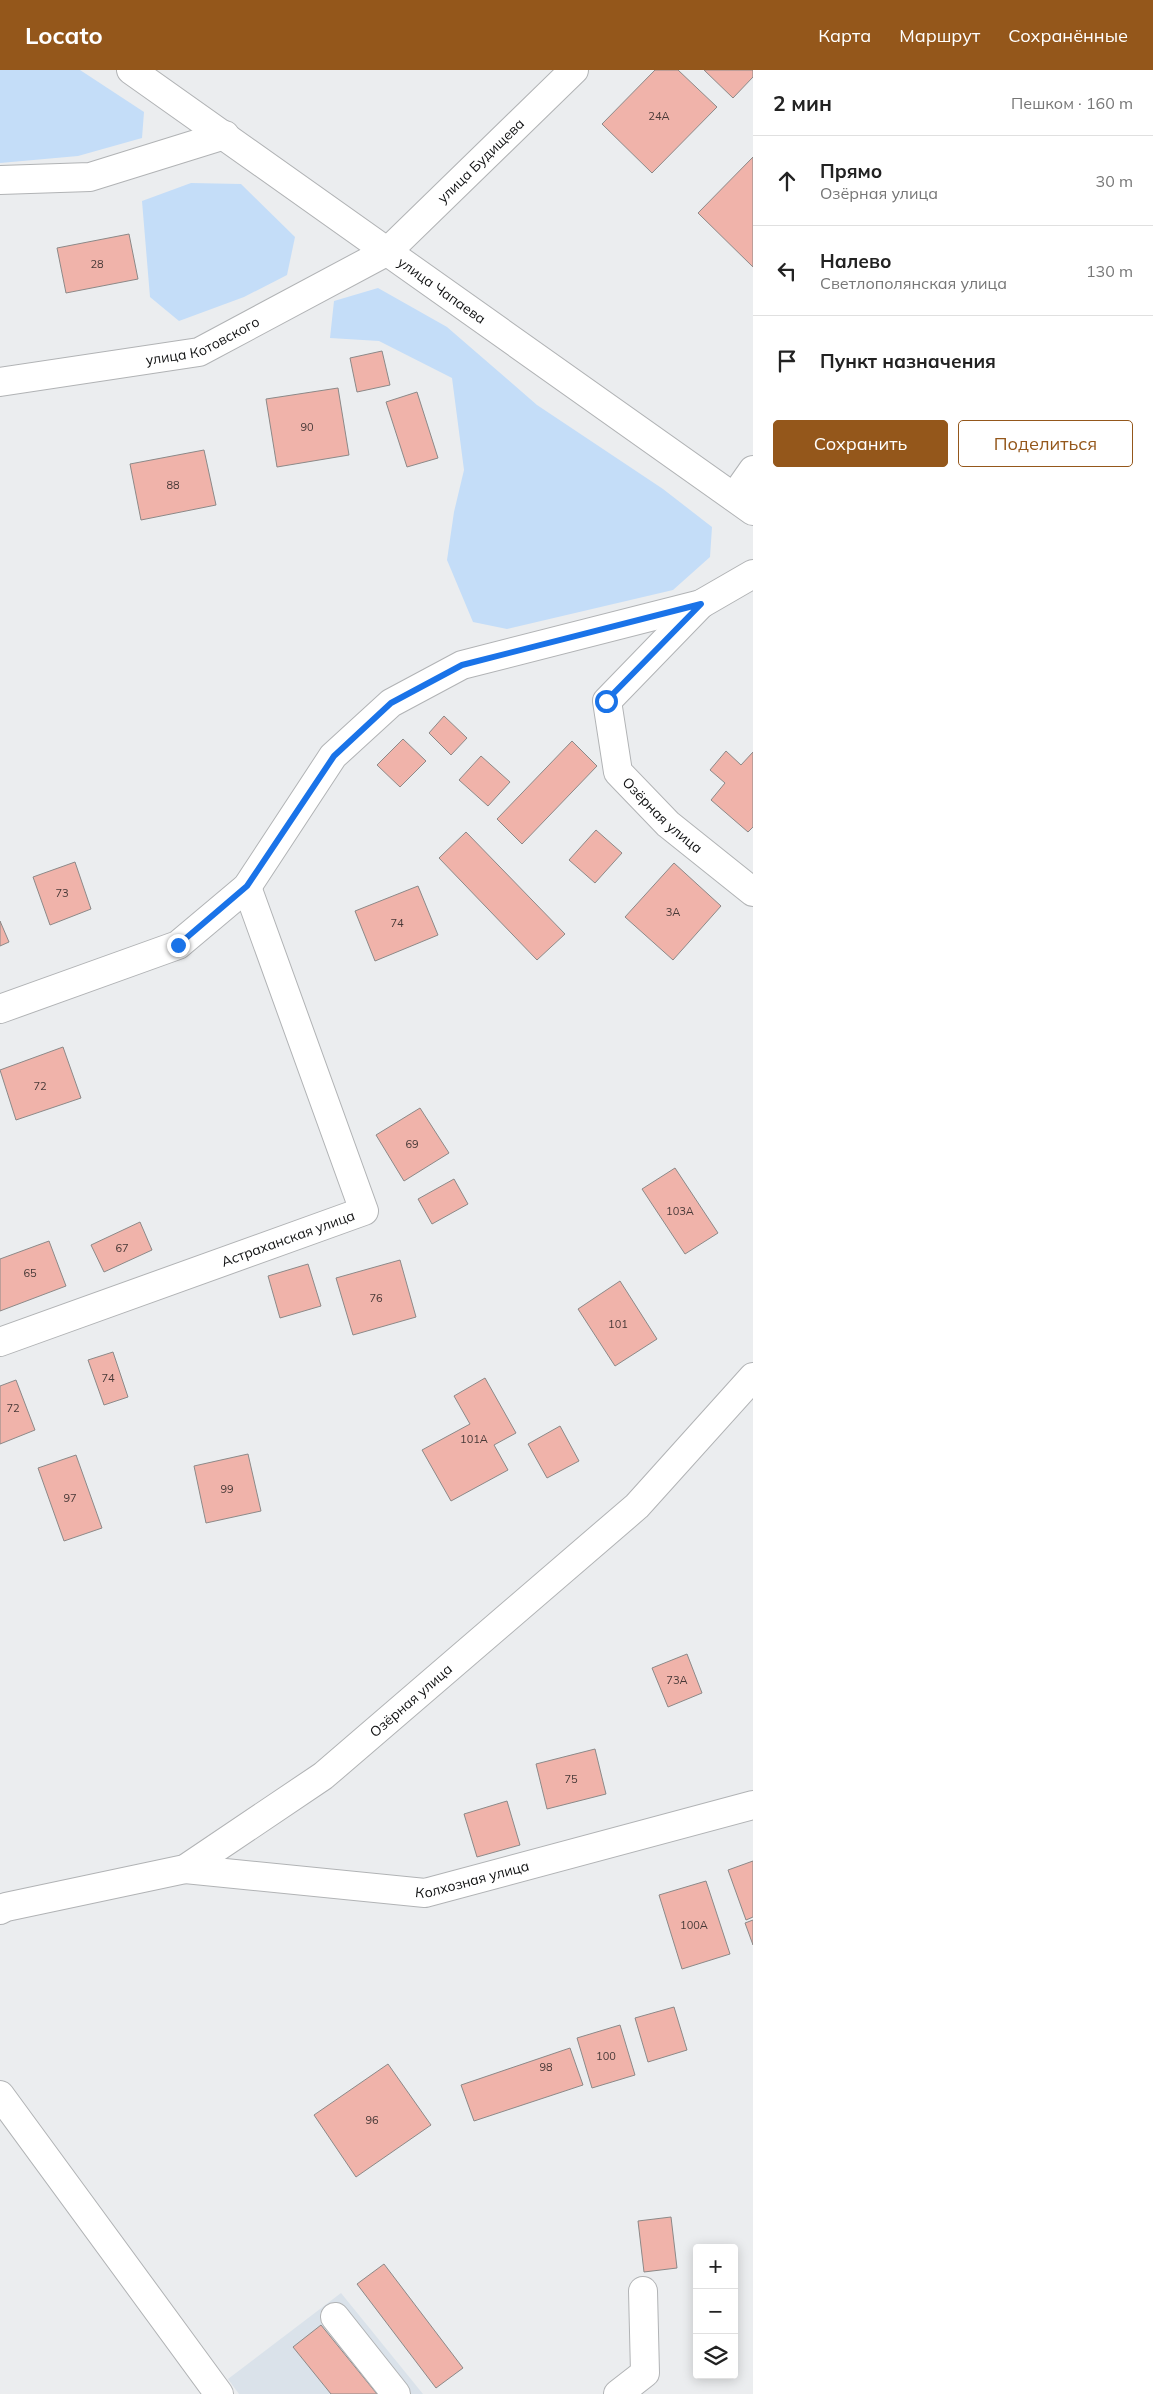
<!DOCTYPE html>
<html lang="ru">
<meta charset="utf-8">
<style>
:root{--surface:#fff;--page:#f2f2f2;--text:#222;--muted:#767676;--line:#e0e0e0;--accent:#94571b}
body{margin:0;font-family:Mulish,sans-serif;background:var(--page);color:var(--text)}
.controls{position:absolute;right:15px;bottom:15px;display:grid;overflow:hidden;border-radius:5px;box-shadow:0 2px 12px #0003}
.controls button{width:45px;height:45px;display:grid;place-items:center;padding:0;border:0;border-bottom:1px solid var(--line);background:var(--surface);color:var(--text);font:25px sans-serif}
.stop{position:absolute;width:15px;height:15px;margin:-11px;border:4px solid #1a73e8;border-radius:50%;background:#fff}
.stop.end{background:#1a73e8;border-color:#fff;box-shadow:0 1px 5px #0008}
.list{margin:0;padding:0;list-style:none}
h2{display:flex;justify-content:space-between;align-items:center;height:65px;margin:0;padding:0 20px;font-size:21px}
h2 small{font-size:16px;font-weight:400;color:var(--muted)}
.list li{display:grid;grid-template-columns:32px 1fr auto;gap:15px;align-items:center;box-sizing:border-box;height:90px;padding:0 20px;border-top:1px solid var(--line)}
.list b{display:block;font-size:19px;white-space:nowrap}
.list p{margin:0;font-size:16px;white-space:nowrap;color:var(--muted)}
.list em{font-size:16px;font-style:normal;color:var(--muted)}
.actions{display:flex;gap:10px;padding:15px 20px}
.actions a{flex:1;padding:11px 0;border:1px solid var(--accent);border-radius:5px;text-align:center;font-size:18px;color:var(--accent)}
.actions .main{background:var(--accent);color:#fff}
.icon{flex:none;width:28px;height:28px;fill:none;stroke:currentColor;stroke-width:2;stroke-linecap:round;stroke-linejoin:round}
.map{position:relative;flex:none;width:753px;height:2324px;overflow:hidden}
header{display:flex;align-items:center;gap:30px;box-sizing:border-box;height:70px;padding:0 25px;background:var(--accent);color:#fff}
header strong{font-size:24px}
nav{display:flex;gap:28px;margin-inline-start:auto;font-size:18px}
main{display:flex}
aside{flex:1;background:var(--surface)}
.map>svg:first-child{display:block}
.built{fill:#dae2ea}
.green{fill:#c4ddf8}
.building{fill:#f0b3aa;stroke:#8c8988}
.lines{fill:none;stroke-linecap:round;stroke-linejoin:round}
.minor-casing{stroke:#b1b3b5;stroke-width:30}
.major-casing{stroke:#b1b3b5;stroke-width:30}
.minor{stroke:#fff;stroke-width:28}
.major{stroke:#fff;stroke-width:28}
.route{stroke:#1a73e8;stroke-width:6}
.labels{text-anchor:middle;stroke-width:4.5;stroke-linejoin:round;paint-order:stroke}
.number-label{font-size:11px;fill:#473937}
.street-label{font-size:14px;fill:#0f1011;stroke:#ebedef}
</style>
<header>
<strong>Locato</strong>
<nav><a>Карта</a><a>Маршрут</a><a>Сохранённые</a></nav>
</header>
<main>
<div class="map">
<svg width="753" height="2324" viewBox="0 0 753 2324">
<rect width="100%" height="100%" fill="#ebedef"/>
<polygon class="built" points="341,2223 423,2324 239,2324 228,2309"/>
<g class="green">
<polygon points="0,0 80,0 144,42 142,68 78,86 0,93"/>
<polygon points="191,113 241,114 295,167 287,205 244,227 179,251 150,227 142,131"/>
<polygon points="378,218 447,257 537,335 663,419 712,457 710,487 673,520 507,559 473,552 447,490 454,442 464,400 452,308 379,271 330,268 334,231"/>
</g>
<g class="building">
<polygon points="655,0 678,0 717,37 652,103 602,54"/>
<polygon points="704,0 753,0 753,7 733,28"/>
<polygon points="753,87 753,197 698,143"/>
<polygon points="129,164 138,209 66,223 57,178"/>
<polygon points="382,281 390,315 357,322 350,288"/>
<polygon points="338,318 349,385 277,397 266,329"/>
<polygon points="417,322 438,388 407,397 386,332"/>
<polygon points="204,380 216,435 141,450 130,394"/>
<polygon points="444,646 467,668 451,685 429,663"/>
<polygon points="403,669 426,691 400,717 377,695"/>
<polygon points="572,671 597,696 522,774 497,749"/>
<polygon points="726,681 741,695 753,682 753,757 748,762 711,730 725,713 710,700"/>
<polygon points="481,686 510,712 488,736 459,710"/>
<polygon points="596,760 622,783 595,813 569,790"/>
<polygon points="466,762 565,864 537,890 439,788"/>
<polygon points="75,792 91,839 50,855 33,807"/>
<polygon points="674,793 721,836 673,890 625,847"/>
<polygon points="418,816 438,865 375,891 355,841"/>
<polygon points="0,851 9,872 0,876"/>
<polygon points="63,977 81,1028 16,1050 0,1000"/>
<polygon points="420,1038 449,1083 404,1111 376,1065"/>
<polygon points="675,1098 718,1163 685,1184 642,1119"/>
<polygon points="454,1109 468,1134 432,1154 418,1129"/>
<polygon points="140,1152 152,1180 104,1202 91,1175"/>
<polygon points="49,1171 66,1216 0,1241 0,1189"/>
<polygon points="400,1190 416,1247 353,1265 336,1208"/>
<polygon points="308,1194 321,1236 280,1248 268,1206"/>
<polygon points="620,1211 657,1269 615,1296 578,1239"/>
<polygon points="113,1282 128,1327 104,1335 88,1290"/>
<polygon points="485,1308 516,1363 494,1375 508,1400 451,1431 422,1380 470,1354 454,1326"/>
<polygon points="16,1310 35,1360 0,1374 0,1316"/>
<polygon points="560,1356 579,1391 547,1408 528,1374"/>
<polygon points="248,1384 261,1441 206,1453 194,1396"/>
<polygon points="76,1385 102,1458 64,1471 38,1398"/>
<polygon points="687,1584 702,1623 668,1637 652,1598"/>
<polygon points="595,1679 606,1724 547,1739 536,1694"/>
<polygon points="507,1731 520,1775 477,1787 464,1744"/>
<polygon points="753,1791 753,1847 746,1850 728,1800"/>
<polygon points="706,1811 730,1884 682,1899 659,1825"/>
<polygon points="753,1850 753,1875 745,1853"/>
<polygon points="674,1937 687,1980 648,1992 635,1948"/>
<polygon points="620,1955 635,2005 592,2018 577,1968"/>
<polygon points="570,1978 583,2015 474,2051 461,2015"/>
<polygon points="388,1994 431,2055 356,2107 314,2045"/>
<polygon points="671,2147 677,2198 644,2202 638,2151"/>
<polygon points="384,2194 463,2298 436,2318 357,2214"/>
<polygon points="321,2255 377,2324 331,2324 293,2277"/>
</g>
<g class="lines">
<g class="minor-casing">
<g id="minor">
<polyline points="0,110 90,107 225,65"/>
<path id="s1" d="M0,312L199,282L388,181L574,0"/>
<polyline points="734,427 753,400"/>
<path id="s2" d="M701,534L607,631L618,702L668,754L753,822"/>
<polyline points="0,939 178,875 247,817 333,686 391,633 462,595 701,534 753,504"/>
<path id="s3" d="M0,1272L364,1141L247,817"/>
<path id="s4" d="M185,1799L425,1823L753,1735"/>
<path id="s5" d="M0,1840L6,1837L185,1799L323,1706L637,1436L753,1307"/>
<polyline points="0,2025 219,2324"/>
<polyline points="335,2247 396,2324"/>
<polyline points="618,2324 645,2303 643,2221"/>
</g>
</g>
<g class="major-casing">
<g id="major">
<path id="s6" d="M131,0L753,441"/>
</g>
</g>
<use href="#minor" class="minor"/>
<use href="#major" class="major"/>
</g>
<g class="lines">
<polyline class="route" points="178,875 247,816 334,686 391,633 462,595 701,534 606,631"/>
</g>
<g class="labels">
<g class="number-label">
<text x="659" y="50">24А</text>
<text x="97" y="198">28</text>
<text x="307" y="361">90</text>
<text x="173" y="419">88</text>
<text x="62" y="827">73</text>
<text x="673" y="846">3А</text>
<text x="397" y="857">74</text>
<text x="40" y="1020">72</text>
<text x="412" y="1078">69</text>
<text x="680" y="1145">103А</text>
<text x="122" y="1182">67</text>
<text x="30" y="1207">65</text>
<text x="376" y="1232">76</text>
<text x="618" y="1258">101</text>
<text x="108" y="1312">74</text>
<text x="13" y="1342">72</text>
<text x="474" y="1373">101А</text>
<text x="227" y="1423">99</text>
<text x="70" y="1432">97</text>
<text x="677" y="1614">73А</text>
<text x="571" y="1713">75</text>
<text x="694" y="1859">100А</text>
<text x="606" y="1990">100</text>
<text x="546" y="2001">98</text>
<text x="372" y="2054">96</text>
</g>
<g class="street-label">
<text dy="5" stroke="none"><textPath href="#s1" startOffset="545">улица Будищева</textPath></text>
<text dy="5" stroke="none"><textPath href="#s6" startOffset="381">улица Чапаева</textPath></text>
<text dy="5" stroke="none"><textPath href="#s1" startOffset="208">улица Котовского</textPath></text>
<text dy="5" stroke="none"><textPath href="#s2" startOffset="269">Озёрная улица</textPath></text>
<text dy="5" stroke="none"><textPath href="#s3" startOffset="306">Астраханская улица</textPath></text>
<text dy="5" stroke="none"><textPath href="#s5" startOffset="472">Озёрная улица</textPath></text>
<text dy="5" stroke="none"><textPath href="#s4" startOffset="290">Колхозная улица</textPath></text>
</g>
</g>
</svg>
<div class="controls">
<button>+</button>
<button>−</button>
<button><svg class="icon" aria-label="layers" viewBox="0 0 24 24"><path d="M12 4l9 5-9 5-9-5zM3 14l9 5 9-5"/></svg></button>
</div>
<div class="stop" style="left:606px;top:631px"></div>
<div class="stop end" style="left:178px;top:875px"></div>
</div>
<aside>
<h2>2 мин<small>Пешком · 160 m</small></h2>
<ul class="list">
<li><svg class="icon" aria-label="ahead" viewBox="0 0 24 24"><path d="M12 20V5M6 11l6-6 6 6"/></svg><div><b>Прямо</b><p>Озёрная улица</p></div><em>30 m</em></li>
<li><svg class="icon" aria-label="left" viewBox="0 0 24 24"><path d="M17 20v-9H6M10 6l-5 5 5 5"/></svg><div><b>Налево</b><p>Светлополянская улица</p></div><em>130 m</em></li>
<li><svg class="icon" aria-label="arrive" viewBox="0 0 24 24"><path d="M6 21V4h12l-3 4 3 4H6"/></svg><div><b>Пункт назначения</b></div></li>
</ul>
<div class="actions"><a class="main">Сохранить</a><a>Поделиться</a></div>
</aside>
</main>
